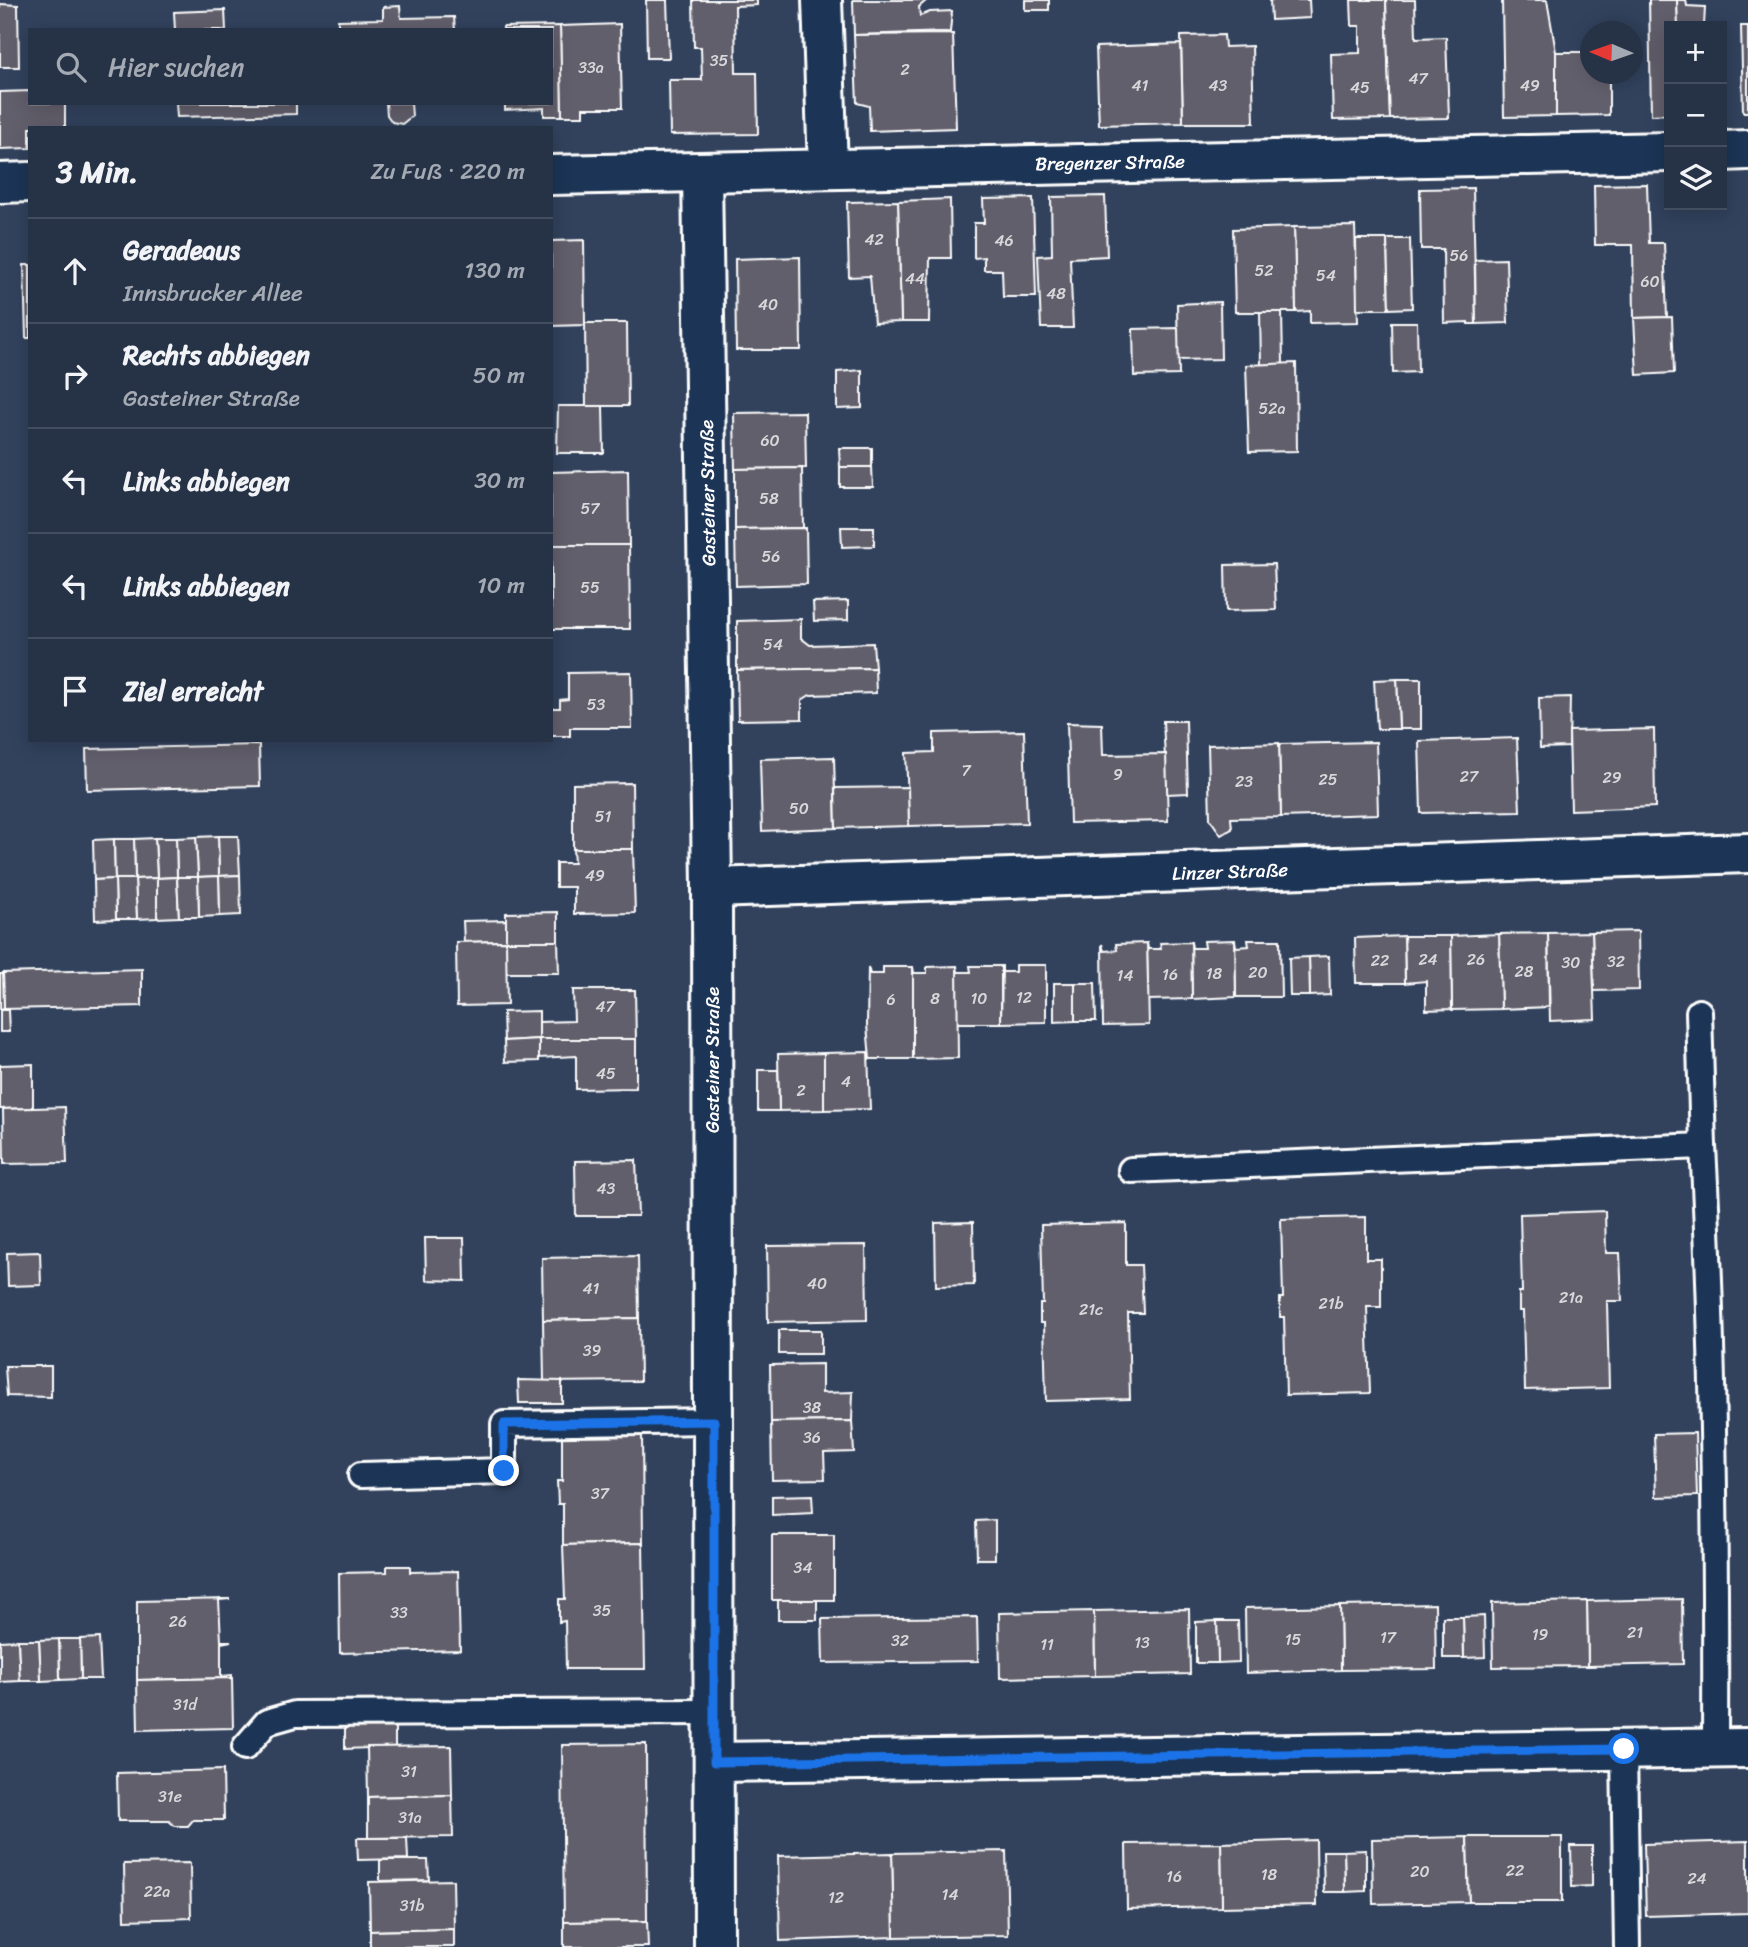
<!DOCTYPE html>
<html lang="de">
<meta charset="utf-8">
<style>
:root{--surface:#263246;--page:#2e3a4d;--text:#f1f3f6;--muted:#a4aab3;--line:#424d5f}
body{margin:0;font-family:Sriracha,sans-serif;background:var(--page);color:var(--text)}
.controls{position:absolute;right:21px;top:21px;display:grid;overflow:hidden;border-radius:0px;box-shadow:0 4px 18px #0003}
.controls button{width:63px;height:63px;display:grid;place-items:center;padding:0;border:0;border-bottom:2px solid var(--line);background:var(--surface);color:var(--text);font:35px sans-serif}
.compass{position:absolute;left:1580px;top:21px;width:63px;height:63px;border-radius:50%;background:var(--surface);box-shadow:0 4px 18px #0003;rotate:272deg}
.stop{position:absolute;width:21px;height:21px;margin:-16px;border:5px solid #1a73e8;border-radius:50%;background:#fff}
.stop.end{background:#1a73e8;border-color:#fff;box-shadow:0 2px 7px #0008}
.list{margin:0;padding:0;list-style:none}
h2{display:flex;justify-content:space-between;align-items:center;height:91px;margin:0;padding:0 28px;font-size:30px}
h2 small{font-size:23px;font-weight:400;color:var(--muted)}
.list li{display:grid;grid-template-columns:46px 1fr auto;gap:21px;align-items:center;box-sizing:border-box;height:105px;padding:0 28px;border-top:2px solid var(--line)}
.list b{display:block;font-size:26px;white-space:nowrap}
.list p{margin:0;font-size:23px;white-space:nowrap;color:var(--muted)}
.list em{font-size:23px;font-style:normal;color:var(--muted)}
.icon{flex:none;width:38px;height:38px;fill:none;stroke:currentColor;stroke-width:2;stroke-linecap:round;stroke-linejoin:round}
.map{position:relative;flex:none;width:1748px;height:1947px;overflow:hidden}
.search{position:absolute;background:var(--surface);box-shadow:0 4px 18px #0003;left:28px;top:28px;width:525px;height:77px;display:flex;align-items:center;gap:18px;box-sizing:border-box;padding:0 24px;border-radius:0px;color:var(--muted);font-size:26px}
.panel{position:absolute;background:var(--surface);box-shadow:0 4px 18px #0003;left:28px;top:126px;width:525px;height:616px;border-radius:0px}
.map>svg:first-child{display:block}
.building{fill:#625f6c;stroke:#fff;stroke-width:2}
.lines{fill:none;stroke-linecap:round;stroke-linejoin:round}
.lane-casing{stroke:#fff;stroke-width:30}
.street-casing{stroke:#fff;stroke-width:44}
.lane{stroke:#1d3557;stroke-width:24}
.street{stroke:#1d3557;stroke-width:38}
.route{stroke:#1a73e8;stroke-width:9}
.labels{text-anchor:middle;stroke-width:6;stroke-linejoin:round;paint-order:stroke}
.number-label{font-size:16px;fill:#d8d7da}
.street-label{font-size:19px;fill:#fff;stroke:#1d3557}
</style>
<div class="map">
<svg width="1748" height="1947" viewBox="0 0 1748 1947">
<rect width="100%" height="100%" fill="#32425d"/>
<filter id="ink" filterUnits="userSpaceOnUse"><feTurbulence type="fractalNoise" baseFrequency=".0143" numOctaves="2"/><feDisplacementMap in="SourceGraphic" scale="14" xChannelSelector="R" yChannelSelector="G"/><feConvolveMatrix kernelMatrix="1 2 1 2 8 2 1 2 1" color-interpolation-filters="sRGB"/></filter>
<g filter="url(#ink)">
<g class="building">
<polygon points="646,0 667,0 669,58 647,58"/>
<polygon points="693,0 757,0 757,5 735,6 736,73 757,73 758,134 670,135 669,80 702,80 701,47 694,47"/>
<polygon points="853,0 927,0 919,7 920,16 930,12 952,11 950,32 854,35"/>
<rect x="1025" y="0" width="24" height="10"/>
<polygon points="1270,0 1309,0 1310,18 1271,20"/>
<polygon points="1351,0 1386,0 1390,119 1333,120 1331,54 1360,53 1360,26 1352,26"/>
<polygon points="1386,0 1415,0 1416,38 1446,37 1449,118 1390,119"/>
<polygon points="1502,0 1547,0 1556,52 1556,116 1504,117"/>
<polygon points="1649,0 1677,0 1678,26 1669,26 1669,114 1651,115"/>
<polygon points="1677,0 1686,0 1687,6 1705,7 1704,26 1678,26"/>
<polygon points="0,4 18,5 19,67 0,67"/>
<polygon points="400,6 401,18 454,17 455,30 338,30 338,20 383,19 383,7"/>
<polygon points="225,10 226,30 175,30 174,12"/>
<polygon points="620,24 622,108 583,108 583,116 562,116 560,26"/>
<polygon points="560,26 562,116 544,116 544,108 505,110 505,103 551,103 551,30 503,30 503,27"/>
<polygon points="1741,26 1748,26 1748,112 1743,112"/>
<polygon points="953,34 956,128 870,131 869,106 857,103 854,35"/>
<polygon points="1224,35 1225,47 1252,46 1254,123 1183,123 1181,36"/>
<polygon points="1181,44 1183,123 1099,125 1096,47"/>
<polygon points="1556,52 1590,52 1590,74 1609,74 1609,115 1556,116"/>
<polygon points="30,91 30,103 65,103 65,128 30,128 30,148 0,149 0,92"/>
<polygon points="176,103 296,103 296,114 177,117"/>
<polygon points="386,103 411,103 412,116 402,124 392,122 387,115"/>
<polygon points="1647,184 1649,243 1664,243 1667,317 1634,318 1633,245 1595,245 1594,185"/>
<polygon points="1473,188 1476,324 1468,324 1468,322 1444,323 1443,249 1421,249 1420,189"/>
<polygon points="1105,196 1107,256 1070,258 1073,328 1041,328 1038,256 1052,255 1051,197"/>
<polygon points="1033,198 1036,297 1003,297 1002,270 984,270 984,257 974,258 974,223 984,223 983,199"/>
<polygon points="950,199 951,258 930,258 929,322 901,322 898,201"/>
<polygon points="898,201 901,322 874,323 870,276 849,277 847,202"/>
<polygon points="1355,226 1358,322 1310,323 1310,311 1296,312 1294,227"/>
<polygon points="1294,227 1296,312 1235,312 1233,229"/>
<polygon points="1356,239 1387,239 1389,309 1357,309"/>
<polygon points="1387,239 1410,239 1412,308 1389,309"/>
<polygon points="584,240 585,325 551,326 551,241"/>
<polygon points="800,257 801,350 736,350 735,259"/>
<polygon points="1506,259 1508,323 1476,324 1475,260"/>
<polygon points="24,265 30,265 30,338 26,338"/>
<polygon points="1220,302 1221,359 1178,360 1177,304"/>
<polygon points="1260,312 1282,312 1283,364 1261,365"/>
<polygon points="1672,317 1674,373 1637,375 1634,318"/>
<polygon points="1392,322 1417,322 1418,372 1393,373"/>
<polygon points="585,323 627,323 628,406 586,406"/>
<polygon points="1178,328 1179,375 1134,376 1133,329"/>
<polygon points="1296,363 1297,451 1249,452 1246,365"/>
<polygon points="862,370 862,408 837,409 837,372"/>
<polygon points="558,406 603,406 604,453 557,453"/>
<polygon points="805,412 806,468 735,469 734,413"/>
<polygon points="839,448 872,448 872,467 840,467"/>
<polygon points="840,467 872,467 873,487 840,487"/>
<polygon points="802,468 803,528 735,529 735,469"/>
<polygon points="628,470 629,545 551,545 551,472"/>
<polygon points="841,527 874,527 874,546 842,547"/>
<polygon points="806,528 807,584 736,586 735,529"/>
<polygon points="551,545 629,545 630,629 551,629"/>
<polygon points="1274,564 1276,610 1226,611 1225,565"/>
<polygon points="848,601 848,620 814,621 813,602"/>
<polygon points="801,619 801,638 810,645 873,643 875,668 737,670 737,621"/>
<polygon points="875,668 876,693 810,695 802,700 802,719 738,720 737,670"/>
<polygon points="631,672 632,728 570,728 570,736 551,736 551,708 560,708 560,700 568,699 568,673"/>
<polygon points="1397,679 1421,679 1421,729 1399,729"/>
<polygon points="1397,679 1399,729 1377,729 1374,680"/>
<polygon points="1570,697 1569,747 1540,748 1539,698"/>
<polygon points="1163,721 1186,721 1188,793 1167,794"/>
<polygon points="1067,723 1102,724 1103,755 1166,754 1168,821 1070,823"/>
<polygon points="1654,729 1655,807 1571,810 1569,731"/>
<polygon points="1024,731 1027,823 909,826 906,753 934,752 934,733"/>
<polygon points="1517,738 1520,811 1421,813 1419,741"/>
<polygon points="1376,742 1378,814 1281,817 1279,744"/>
<polygon points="1279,743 1281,817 1231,818 1232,829 1221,835 1210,819 1208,745"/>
<polygon points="259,745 260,786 87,790 86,749"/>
<polygon points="834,757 836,828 762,831 760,759"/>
<polygon points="632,783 633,849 573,849 573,784"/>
<polygon points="908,787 909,826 836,828 835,788"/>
<polygon points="218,836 238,836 240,875 219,876"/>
<polygon points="218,836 219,876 198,877 196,837"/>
<polygon points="196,837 198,877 177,877 176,838"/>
<polygon points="155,838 176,838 177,877 157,878"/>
<polygon points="155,838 157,878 135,879 134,839"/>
<polygon points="114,839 115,879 94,880 93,840"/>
<polygon points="114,839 134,839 135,879 115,879"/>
<polygon points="573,849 633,849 635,913 574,914 574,887 556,887 556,863 574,863"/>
<polygon points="240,875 241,915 220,916 219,876"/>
<polygon points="219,876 220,916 199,917 198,877"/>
<polygon points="177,877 179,917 157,918 157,878"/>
<polygon points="177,877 198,877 199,917 179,917"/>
<polygon points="157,878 157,918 137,919 135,879"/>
<polygon points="115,879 135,879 137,919 116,919"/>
<polygon points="115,879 116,919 95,920 94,880"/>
<polygon points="558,912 558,941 506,941 506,913"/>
<polygon points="506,920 506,941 464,942 463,921"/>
<polygon points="1638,931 1639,990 1594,991 1592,932"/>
<polygon points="1592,932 1595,1019 1550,1021 1548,933"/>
<polygon points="1548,933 1549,1007 1501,1009 1499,934"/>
<polygon points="1499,934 1501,1009 1452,1010 1451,936"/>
<polygon points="1404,936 1451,936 1452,1009 1426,1010 1426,981 1405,983"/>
<polygon points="1404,936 1405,983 1356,983 1355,938"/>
<polygon points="1235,940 1236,947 1249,946 1248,940 1280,940 1281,997 1236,997"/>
<polygon points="1235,940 1236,997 1192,999 1191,942 1192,948 1205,948 1204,941"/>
<polygon points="506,941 558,941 559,973 506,973"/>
<polygon points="506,941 507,1005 457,1006 456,942"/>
<polygon points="1191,942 1192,999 1148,1000 1147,943 1148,949 1161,949 1160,943"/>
<polygon points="1147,943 1149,1025 1103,1026 1102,944 1104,951 1117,950 1116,944"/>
<polygon points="1329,956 1330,995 1310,996 1309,957"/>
<polygon points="1309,957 1310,996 1290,996 1289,958"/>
<polygon points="1002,965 1002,972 1015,972 1015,965 1046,965 1046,1022 1001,1023"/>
<polygon points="957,966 958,972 971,972 970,966 1001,966 1001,1023 957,1023"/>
<polygon points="957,966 958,1058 913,1059 913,967 914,973 927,973 927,967"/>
<polygon points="868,967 870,974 883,974 883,967 913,967 913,1059 870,1059 867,1025"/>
<polygon points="142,969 142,1006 4,1009 3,973"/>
<polygon points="0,974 3,974 4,1009 0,1010"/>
<polygon points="1054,983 1075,983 1075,1021 1054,1022"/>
<polygon points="1075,983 1095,983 1096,1021 1075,1021"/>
<polygon points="573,990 635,990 636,1039 539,1039 539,1022 574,1021"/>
<polygon points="0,1010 8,1010 9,1032 0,1032"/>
<polygon points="539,1011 539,1039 504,1041 503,1012"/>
<polygon points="539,1039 539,1061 505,1062 504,1041"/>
<polygon points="539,1039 636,1039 636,1088 576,1089 576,1056 539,1058"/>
<polygon points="868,1052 870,1109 824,1110 824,1053"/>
<polygon points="824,1053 824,1110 779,1111 778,1054"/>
<polygon points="33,1064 33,1108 0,1109 0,1065"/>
<polygon points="758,1070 778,1070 779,1111 758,1111"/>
<polygon points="65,1107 67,1163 4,1164 3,1109"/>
<polygon points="636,1160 638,1216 576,1216 575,1161"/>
<polygon points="1605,1211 1606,1253 1620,1253 1622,1301 1607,1301 1609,1388 1525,1390 1523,1311 1519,1311 1519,1292 1522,1292 1520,1214"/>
<polygon points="1366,1217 1366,1259 1381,1259 1381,1307 1367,1307 1370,1393 1286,1395 1284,1317 1280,1317 1280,1298 1283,1298 1281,1219"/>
<polygon points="973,1222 974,1285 936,1286 935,1223"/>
<polygon points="1126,1223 1126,1265 1141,1265 1143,1313 1128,1313 1130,1399 1046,1401 1044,1323 1040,1323 1040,1304 1043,1304 1041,1225"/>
<polygon points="425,1238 464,1238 465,1281 426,1280"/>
<polygon points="866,1245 867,1320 768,1322 767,1246"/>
<polygon points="40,1252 41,1285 8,1286 7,1253"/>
<polygon points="638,1256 639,1318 543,1320 542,1258"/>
<polygon points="639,1318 640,1381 544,1382 543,1320"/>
<rect x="779" y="1330" width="42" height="24"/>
<polygon points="822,1364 822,1393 853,1392 852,1421 771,1422 770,1365"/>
<polygon points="5,1366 51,1366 51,1397 7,1396"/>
<polygon points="518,1380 562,1381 562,1403 519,1403"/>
<polygon points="852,1421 854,1452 824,1453 825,1479 772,1480 771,1422"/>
<polygon points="642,1432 643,1543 563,1545 563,1504 558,1504 557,1481 562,1481 562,1433"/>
<polygon points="1695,1433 1697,1496 1656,1497 1654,1434"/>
<polygon points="812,1495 813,1513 772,1515 772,1496"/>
<polygon points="995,1520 995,1559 977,1559 976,1521"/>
<rect x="772" y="1535" width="62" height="65"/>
<polygon points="643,1543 645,1669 566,1669 565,1621 559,1622 559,1599 565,1599 563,1545"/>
<polygon points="387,1566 410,1566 410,1572 458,1571 460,1650 340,1653 339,1573 387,1572"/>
<polygon points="230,1599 219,1600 221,1641 231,1641 221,1643 221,1676 232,1675 232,1678 137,1680 137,1601"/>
<polygon points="1682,1599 1683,1664 1588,1666 1587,1601"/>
<rect x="778" y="1600" width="39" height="20"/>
<polygon points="1587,1601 1588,1666 1493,1667 1492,1603"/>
<polygon points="1435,1604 1436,1669 1341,1670 1340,1606"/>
<polygon points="1340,1606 1341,1670 1246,1673 1245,1608"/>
<polygon points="1189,1609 1190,1674 1095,1676 1094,1611"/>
<polygon points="1094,1611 1095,1676 1000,1678 999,1613"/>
<polygon points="1484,1616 1485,1657 1464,1658 1463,1617"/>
<polygon points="977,1617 978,1661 823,1663 822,1619"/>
<polygon points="1443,1617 1463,1617 1464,1658 1443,1658"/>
<polygon points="1217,1621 1238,1621 1239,1662 1218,1663"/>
<polygon points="1217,1621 1218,1663 1196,1663 1196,1622"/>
<polygon points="99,1638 101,1679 81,1679 80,1639"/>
<polygon points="59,1639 80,1639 81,1679 60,1680"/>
<polygon points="59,1639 60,1680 41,1681 39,1640"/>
<polygon points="18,1640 20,1681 0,1682 0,1641"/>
<polygon points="18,1640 39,1640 41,1681 20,1681"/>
<polygon points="232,1678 233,1728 138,1730 137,1680"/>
<polygon points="395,1726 395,1747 345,1749 345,1727"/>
<polygon points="646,1744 647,1921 564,1922 562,1745"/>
<polygon points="451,1746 452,1795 368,1797 367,1747"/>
<polygon points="223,1770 224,1820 193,1820 188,1826 175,1826 169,1821 118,1821 117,1773"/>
<polygon points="452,1795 453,1837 368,1838 368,1797"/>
<polygon points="1467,1837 1469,1902 1373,1904 1372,1839"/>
<polygon points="1467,1837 1562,1837 1562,1902 1469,1902"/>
<polygon points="357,1838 407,1838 408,1859 358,1860"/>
<polygon points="1316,1840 1317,1905 1222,1907 1221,1843"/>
<polygon points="1748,1841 1748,1913 1646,1916 1644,1844"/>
<polygon points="1221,1843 1222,1907 1127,1909 1126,1844"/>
<polygon points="1571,1846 1592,1846 1592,1886 1572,1887"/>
<polygon points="1366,1850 1366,1891 1345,1892 1344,1851"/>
<polygon points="1006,1851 1008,1935 894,1937 892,1853"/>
<polygon points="1323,1851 1344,1851 1345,1892 1324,1892"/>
<polygon points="892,1853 894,1937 780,1941 778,1856"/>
<polygon points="380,1860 428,1860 429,1880 380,1881"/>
<polygon points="190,1863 191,1918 125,1920 124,1864"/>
<polygon points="453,1880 454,1929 370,1931 369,1882"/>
<polygon points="647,1921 648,1947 564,1947 564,1922"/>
<polygon points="454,1929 454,1947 370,1947 370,1931"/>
</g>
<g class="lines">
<g class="lane-casing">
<g id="lane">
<path d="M1703,1146C1714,1347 1716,1548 1715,1749"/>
<polyline points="1131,1170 1703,1146 1699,1012"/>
<polyline points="361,1475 504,1471 504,1424 714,1421"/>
<polyline points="245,1747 267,1722 295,1714 714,1712"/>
<polyline points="1624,1749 1627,1947"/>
</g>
</g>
<g class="street-casing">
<g id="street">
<polyline points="822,0 828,168"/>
<polyline points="1722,151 1748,150"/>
<polyline points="702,172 712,888 714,1947"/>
<polyline points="551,175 1669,152"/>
<polyline points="0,183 30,182"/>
<polyline points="712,888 1748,853"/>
<polyline points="714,1762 1748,1748"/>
</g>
</g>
<use href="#lane" class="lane"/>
<use href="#street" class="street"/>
</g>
</g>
<g class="lines" filter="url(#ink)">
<polyline class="route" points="504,1471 504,1424 714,1421 714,1762 1624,1749"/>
</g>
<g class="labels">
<g class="number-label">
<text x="719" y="66">35</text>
<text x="591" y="73">33a</text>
<text x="905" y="75">2</text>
<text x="1418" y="84">47</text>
<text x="1140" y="91">41</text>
<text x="1218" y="91">43</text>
<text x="1530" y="91">49</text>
<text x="1360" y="93">45</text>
<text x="874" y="245">42</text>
<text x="1004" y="246">46</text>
<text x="1459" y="261">56</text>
<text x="1264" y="276">52</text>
<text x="1326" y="281">54</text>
<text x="915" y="284">44</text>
<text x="1650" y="287">60</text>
<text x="1056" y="299">48</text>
<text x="768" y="310">40</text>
<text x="1272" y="414">52a</text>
<text x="770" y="446">60</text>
<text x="769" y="504">58</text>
<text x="590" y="514">57</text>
<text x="771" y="562">56</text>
<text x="590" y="593">55</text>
<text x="773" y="650">54</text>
<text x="596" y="710">53</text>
<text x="966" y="776">7</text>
<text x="1118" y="780">9</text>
<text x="1469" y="782">27</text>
<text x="1612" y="783">29</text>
<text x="1328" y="785">25</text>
<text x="1244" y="787">23</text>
<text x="799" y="814">50</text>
<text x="603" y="822">51</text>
<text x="595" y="881">49</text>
<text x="1428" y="965">24</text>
<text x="1476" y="965">26</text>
<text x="1380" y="966">22</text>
<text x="1616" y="967">32</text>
<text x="1571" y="968">30</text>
<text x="1524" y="977">28</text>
<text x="1258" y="978">20</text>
<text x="1214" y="979">18</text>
<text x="1170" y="980">16</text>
<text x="1125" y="981">14</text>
<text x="1024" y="1003">12</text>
<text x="935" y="1004">8</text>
<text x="979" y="1004">10</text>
<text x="891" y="1005">6</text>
<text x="605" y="1012">47</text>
<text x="606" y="1079">45</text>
<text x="846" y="1087">4</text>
<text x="801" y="1096">2</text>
<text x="606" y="1194">43</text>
<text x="817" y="1289">40</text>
<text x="591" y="1294">41</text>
<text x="1571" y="1303">21a</text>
<text x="1331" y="1309">21b</text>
<text x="1091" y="1315">21c</text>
<text x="592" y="1356">39</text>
<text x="812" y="1413">38</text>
<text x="812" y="1443">36</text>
<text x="600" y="1499">37</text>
<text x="803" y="1573">34</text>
<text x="602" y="1616">35</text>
<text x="399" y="1618">33</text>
<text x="178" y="1627">26</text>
<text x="1635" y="1638">21</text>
<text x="1540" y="1640">19</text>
<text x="1388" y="1643">17</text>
<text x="1293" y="1645">15</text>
<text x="900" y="1646">32</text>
<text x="1142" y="1648">13</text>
<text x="1047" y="1650">11</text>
<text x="185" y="1710">31d</text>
<text x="409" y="1777">31</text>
<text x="170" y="1802">31e</text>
<text x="410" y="1823">31a</text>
<text x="1515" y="1876">22</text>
<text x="1420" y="1877">20</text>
<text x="1269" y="1880">18</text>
<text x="1174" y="1882">16</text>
<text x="1697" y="1884">24</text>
<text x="157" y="1897">22a</text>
<text x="950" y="1900">14</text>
<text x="836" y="1903">12</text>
<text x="412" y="1911">31b</text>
</g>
<g class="street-label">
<text transform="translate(1110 162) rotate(-1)" y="7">Bregenzer Straße</text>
<text transform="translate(707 493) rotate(-91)" y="7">Gasteiner Straße</text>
<text transform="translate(1230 871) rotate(-2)" y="7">Linzer Straße</text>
<text transform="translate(712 1060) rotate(-90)" y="7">Gasteiner Straße</text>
</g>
</g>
</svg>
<div class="controls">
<button>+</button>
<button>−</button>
<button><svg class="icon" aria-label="layers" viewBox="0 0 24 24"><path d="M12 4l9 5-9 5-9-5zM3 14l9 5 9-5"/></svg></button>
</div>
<svg class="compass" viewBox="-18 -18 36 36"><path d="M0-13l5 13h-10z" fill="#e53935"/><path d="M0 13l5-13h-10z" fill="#a4aab3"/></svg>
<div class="stop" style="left:1624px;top:1749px"></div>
<div class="stop end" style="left:504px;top:1471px"></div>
<div class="search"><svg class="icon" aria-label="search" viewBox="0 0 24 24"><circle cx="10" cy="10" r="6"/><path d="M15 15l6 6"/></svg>Hier suchen</div>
<section class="panel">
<h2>3 Min.<small>Zu Fuß · 220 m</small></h2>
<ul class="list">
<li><svg class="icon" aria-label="ahead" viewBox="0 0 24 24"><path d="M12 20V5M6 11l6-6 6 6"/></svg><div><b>Geradeaus</b><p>Innsbrucker Allee</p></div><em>130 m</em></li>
<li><svg class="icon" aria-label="right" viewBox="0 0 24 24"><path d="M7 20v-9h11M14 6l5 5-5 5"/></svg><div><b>Rechts abbiegen</b><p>Gasteiner Straße</p></div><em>50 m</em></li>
<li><svg class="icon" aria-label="left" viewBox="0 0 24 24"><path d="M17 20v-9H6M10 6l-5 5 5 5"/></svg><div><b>Links abbiegen</b></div><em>30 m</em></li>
<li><svg class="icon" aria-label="left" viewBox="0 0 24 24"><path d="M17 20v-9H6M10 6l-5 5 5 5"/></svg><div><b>Links abbiegen</b></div><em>10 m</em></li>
<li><svg class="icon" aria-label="arrive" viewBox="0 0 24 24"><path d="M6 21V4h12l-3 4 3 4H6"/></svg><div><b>Ziel erreicht</b></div></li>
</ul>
</section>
</div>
